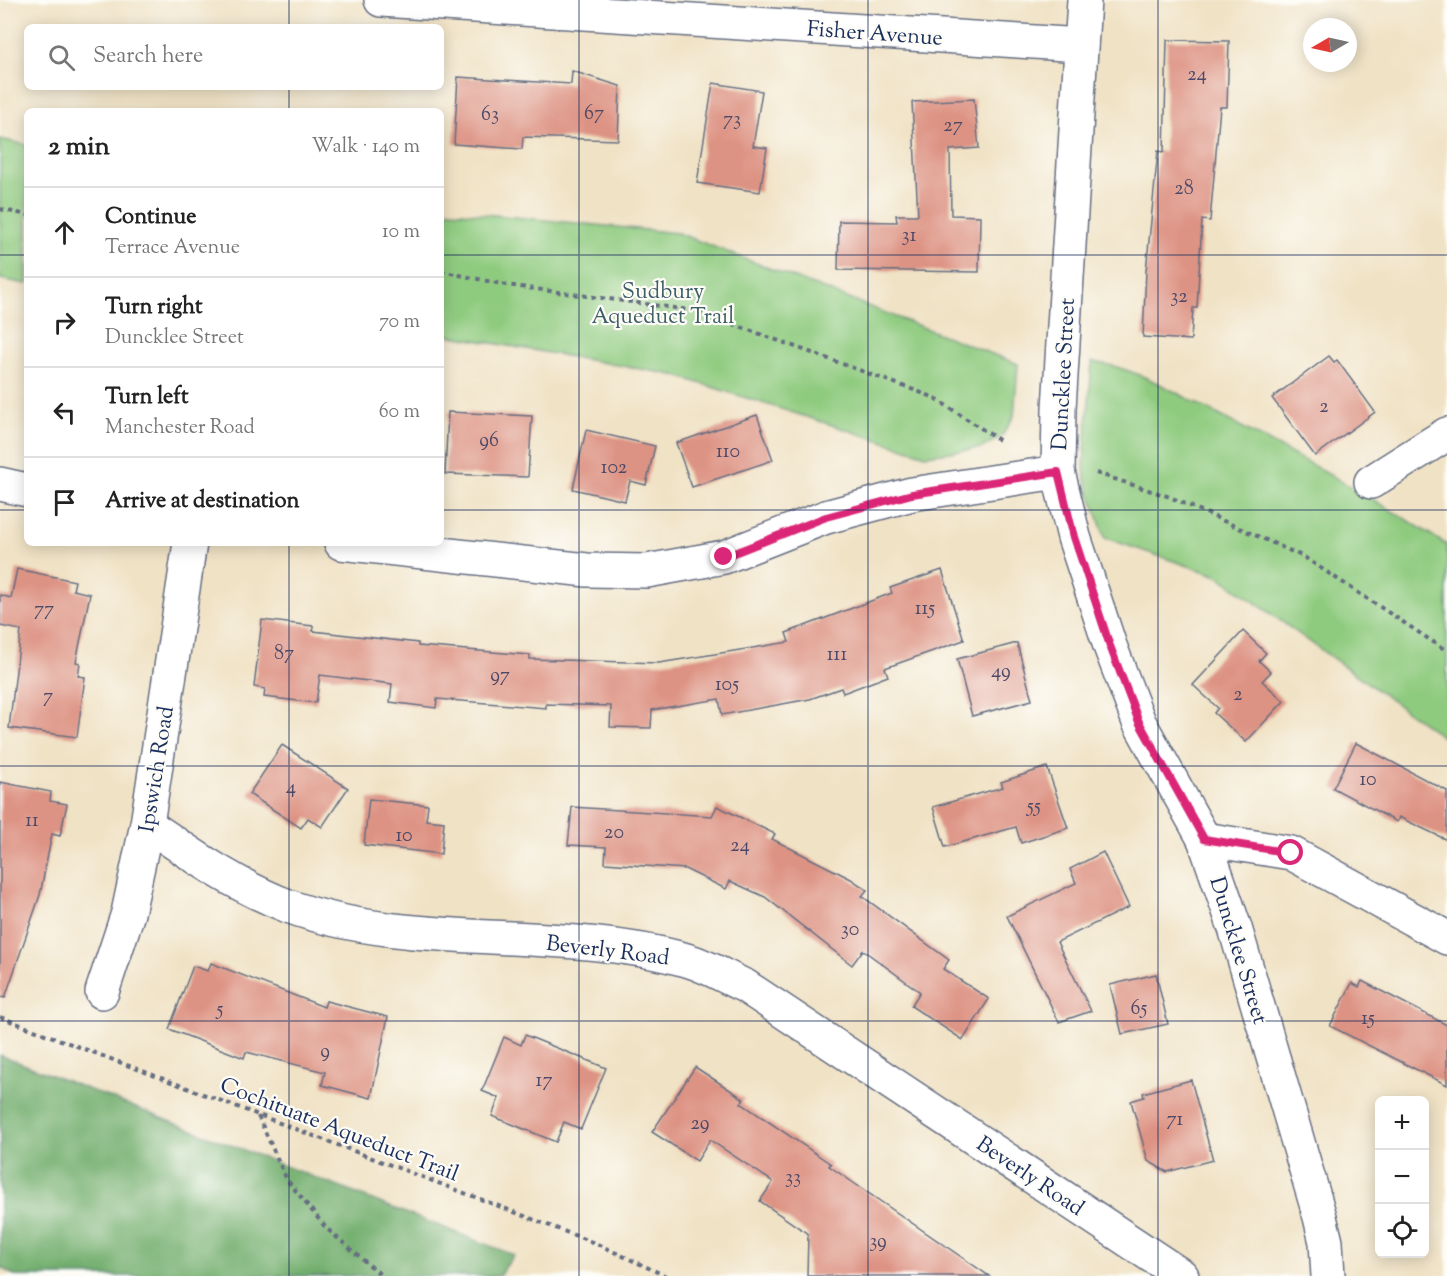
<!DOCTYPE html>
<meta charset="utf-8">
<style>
:root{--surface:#fff;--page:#f6f6f6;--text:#222;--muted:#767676;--line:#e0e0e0}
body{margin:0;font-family:"Sorts Mill Goudy",serif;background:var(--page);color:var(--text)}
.controls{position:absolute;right:18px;bottom:18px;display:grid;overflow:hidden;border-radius:9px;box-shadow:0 3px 15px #0003}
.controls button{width:54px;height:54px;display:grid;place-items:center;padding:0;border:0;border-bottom:2px solid var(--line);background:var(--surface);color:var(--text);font:30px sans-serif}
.compass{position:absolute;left:1303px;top:18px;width:54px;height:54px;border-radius:50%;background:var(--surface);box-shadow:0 3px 15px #0003;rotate:261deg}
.stop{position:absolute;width:18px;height:18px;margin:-14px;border:4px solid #db2777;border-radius:50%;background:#fff}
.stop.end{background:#db2777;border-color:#fff;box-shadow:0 2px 6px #0008}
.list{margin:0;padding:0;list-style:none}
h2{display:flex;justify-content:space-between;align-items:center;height:78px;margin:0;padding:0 24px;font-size:26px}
h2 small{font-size:20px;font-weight:400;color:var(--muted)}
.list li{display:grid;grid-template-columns:39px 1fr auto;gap:18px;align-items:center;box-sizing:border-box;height:90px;padding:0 24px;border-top:2px solid var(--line)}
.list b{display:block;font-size:22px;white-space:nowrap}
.list p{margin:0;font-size:20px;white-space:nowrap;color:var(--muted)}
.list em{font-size:20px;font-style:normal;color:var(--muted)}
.icon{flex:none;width:33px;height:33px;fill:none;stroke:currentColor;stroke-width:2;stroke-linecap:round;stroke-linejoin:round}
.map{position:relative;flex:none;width:1447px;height:1276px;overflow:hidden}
.search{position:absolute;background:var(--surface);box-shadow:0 3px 15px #0003;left:24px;top:24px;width:420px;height:66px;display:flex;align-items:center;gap:15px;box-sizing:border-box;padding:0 21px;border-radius:9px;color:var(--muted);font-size:22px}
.panel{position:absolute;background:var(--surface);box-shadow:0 3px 15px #0003;left:24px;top:108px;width:420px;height:438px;border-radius:9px}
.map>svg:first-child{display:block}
.green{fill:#8fcb7f;stroke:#557d6e;stroke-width:1.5}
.forest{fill:#73af6e;stroke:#476f66;stroke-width:1.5}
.building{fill:#dd9383}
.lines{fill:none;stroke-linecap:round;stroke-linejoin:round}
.minor-casing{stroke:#666e82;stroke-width:36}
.path{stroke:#666e82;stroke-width:4;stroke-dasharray:4.5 4.5;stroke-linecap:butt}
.minor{stroke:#fff;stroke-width:33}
.route{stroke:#db2777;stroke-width:8}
.grid{fill:none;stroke:#1b2f5e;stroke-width:1.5;stroke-opacity:0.55}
.labels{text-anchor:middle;stroke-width:4.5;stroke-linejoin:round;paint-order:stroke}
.number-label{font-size:20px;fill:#4c4867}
.street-label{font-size:22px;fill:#1b2f5e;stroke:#fdfcf7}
.park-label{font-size:22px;fill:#3e5e68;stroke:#fdfcf7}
</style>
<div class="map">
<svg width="1447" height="1276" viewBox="0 0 1447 1276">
<rect width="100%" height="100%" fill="#fdfcf7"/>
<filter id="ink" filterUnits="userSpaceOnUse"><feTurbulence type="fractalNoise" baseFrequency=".0167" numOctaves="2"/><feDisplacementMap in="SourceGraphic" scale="12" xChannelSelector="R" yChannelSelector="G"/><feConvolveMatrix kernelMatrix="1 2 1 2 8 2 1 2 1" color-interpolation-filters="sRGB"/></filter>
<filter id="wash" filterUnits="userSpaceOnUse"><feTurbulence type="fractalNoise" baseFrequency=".008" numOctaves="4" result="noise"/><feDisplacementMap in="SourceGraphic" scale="24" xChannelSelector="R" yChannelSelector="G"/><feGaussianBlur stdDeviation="1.35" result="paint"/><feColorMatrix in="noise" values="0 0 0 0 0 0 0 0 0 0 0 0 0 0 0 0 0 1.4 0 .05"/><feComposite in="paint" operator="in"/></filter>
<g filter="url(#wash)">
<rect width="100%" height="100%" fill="#f0e2c5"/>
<g class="green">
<polygon points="0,139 27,145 27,284 0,279"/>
<polygon points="441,210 678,233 1018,364 1014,416 1002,436 982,448 926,455 674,375 441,334"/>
<path d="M1092,362C1136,367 1177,394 1217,414C1295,455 1373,497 1447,545V740L1218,576L1105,538L1085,478L1084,463Z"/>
</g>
<polygon class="forest" points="0,1055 514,1255 499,1276 15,1276 0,1267"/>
<g id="blocks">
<g class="building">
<polygon points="1167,40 1229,41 1227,107 1220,107 1210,221 1202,220 1197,308 1193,308 1191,340 1143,337 1146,271 1158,151 1164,152"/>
<polygon points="572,71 620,86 618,140 523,137 522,149 454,144 458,77 571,84"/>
<polygon points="713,83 762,91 753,146 767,148 760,192 697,183"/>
<polygon points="974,99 979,148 950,150 951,215 980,216 979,272 838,270 839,221 897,222 896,215 918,215 912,102"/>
<polygon points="1329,356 1334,362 1337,360 1375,412 1315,456 1272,398"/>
<polygon points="448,412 532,416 528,477 445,474"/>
<polygon points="757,415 773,460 692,487 676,443"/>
<polygon points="586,430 655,446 646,485 630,481 625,501 573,489"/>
<polygon points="17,569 75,581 73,590 90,594 76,662 80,663 78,676 85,677 77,737 9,728 21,630 0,626 0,595 11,598"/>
<polygon points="942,570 964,640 885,668 888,676 843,693 841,688 810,699 722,715 719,699 652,710 651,728 610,727 611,706 546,704 546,708 437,699 436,708 390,702 392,684 320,675 316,703 264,697 265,689 254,687 262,620 313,626 313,631 418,643 418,646 530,655 530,659 659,663 789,642 786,633 892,593 890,588"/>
<polygon points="1243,631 1266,653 1259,661 1271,672 1262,681 1284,701 1246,742 1214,713 1218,708 1193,685"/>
<polygon points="1017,643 1032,700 972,716 957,659"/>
<polygon points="1356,743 1447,791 1447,840 1399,817 1397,822 1333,788"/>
<polygon points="282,745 348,788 322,827 308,818 301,828 249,794"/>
<polygon points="1047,767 1068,828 1021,843 1016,827 945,847 933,807 1003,787 1001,782"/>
<polygon points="0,782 51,792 50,801 67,804 60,836 52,834 40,895 5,998 0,997"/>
<polygon points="369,799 428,805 426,820 444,822 441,854 364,845"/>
<polygon points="717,806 775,834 772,839 851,879 867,890 862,896 949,960 943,969 989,999 963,1040 911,1006 920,992 863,950 852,965 765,897 730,881 726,889 685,869 605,863 606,847 568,845 572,807 712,816"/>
<polygon points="1103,852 1129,907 1057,942 1091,1011 1059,1022 1007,916 1076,883 1070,869"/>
<polygon points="211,963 324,1007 326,1001 388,1017 371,1098 322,1085 325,1072 246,1052 244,1058 169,1029 193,966 208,971"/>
<polygon points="1156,974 1168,1024 1122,1034 1110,985"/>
<polygon points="1362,981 1447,1025 1447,1085 1330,1026 1352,983 1359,987"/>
<polygon points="525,1035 606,1068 581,1129 564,1122 556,1142 492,1116 499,1098 482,1091 504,1037 521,1045"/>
<polygon points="695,1067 744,1099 741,1103 831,1164 829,1166 989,1276 807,1276 808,1234 760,1201 773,1182 710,1140 697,1161 652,1132"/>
<polygon points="1191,1080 1213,1160 1167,1172 1148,1161 1131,1101 1144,1097 1143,1093"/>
</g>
</g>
</g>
<g filter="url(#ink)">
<use href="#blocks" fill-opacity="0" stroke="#666e82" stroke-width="1.5"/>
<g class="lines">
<g class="minor-casing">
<g id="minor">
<polyline points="381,0 1081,45"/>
<polyline points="1084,0 1059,408 1058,472 1074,537 1110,646 1139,722 1204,839 1235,928 1320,1217 1326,1242 1328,1276"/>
<polyline points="1371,482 1447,434"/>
<polyline points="0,484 27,490"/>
<polyline points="341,543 587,570 647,571 724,557 826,517 912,494 1058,472"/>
<path d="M147,824C192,855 236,886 288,906C409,951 557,925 683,959C704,964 725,977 745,986L1182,1276"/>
<polyline points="1204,839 1291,853 1447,938"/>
<polyline points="102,992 128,913 147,824 190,543"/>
</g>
</g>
<g class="path">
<polyline points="0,209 27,215"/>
<polyline points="441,271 506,285 697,311 933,397 1002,442"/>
<polyline points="1096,473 1170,497 1304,557 1447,651"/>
<polyline points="0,1017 496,1205 597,1244 666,1276"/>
<polyline points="258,1116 287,1180 326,1228 382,1276"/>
</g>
<use href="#minor" class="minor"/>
</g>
</g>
<g class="lines" filter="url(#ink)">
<polyline class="route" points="724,557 826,517 912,494 1058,472 1074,537 1110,646 1139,722 1204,839 1291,853"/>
</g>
<path class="grid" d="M289,0V27M579,0V1276M868,0V1276M1158,0V1276M289,87V111M0,255H27M441,255H1447M0,510H27M441,510H1447M289,543V1276M0,766H1447M0,1021H1447"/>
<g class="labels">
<g class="number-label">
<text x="1197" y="80">24</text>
<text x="594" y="119">67</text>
<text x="490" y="120">63</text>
<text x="732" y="125">73</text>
<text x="953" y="131">27</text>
<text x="1184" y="194">28</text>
<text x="909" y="241">31</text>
<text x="1179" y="302">32</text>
<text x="1324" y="412">2</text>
<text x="489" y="446">96</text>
<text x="728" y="457">110</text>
<text x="614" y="473">102</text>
<text x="925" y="614">115</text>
<text x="44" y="615">77</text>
<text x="284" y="659">87</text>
<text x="837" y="660">111</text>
<text x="1001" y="677">49</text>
<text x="500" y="681">97</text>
<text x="727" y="690">105</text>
<text x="1238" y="700">2</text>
<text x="48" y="702">7</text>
<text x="1368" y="785">10</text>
<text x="291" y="793">4</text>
<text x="1034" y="812">55</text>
<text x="32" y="826">11</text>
<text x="614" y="838">20</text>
<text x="404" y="841">10</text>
<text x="740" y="851">24</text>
<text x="850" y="935">30</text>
<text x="1139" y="1014">65</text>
<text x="220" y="1015">5</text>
<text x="1368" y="1024">15</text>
<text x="325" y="1057">9</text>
<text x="544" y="1086">17</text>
<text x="1175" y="1125">71</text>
<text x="700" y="1129">29</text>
<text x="793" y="1183">33</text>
<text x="878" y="1247">39</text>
</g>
<g class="street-label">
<text transform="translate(875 32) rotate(4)" y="8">Fisher Avenue</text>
<text transform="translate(1062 374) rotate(-87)" y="8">Duncklee Street</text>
<text transform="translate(155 769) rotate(-81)" y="8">Ipswich Road</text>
<text transform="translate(608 949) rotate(7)" y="8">Beverly Road</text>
<text transform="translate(1240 950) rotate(73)" y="8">Duncklee Street</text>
<text transform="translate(340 1128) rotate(21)" y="8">Cochituate Aqueduct Trail</text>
<text transform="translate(1031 1175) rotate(34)" y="8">Beverly Road</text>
</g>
<g class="park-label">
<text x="663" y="298">Sudbury<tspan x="663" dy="25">Aqueduct Trail</tspan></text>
</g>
</g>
</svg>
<div class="controls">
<button>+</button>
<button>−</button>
<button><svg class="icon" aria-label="locate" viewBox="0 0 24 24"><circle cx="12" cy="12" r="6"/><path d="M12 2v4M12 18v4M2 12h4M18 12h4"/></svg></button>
</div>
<svg class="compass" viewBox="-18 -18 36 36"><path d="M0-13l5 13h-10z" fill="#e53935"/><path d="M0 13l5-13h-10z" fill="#767676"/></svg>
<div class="stop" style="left:1291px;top:853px"></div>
<div class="stop end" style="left:724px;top:557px"></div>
<div class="search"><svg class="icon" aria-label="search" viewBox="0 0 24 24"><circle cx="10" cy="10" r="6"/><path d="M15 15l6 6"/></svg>Search here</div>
<section class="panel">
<h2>2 min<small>Walk · 140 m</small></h2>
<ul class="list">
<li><svg class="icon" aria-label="ahead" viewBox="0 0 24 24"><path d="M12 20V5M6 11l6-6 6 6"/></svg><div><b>Continue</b><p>Terrace Avenue</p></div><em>10 m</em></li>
<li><svg class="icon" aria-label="right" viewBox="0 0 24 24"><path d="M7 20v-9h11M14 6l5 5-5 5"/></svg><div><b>Turn right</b><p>Duncklee Street</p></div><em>70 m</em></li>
<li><svg class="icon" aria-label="left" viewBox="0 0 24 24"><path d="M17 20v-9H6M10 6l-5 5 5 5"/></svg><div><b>Turn left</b><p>Manchester Road</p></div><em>60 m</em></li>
<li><svg class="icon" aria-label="arrive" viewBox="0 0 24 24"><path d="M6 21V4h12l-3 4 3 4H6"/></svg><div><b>Arrive at destination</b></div></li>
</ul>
</section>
</div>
